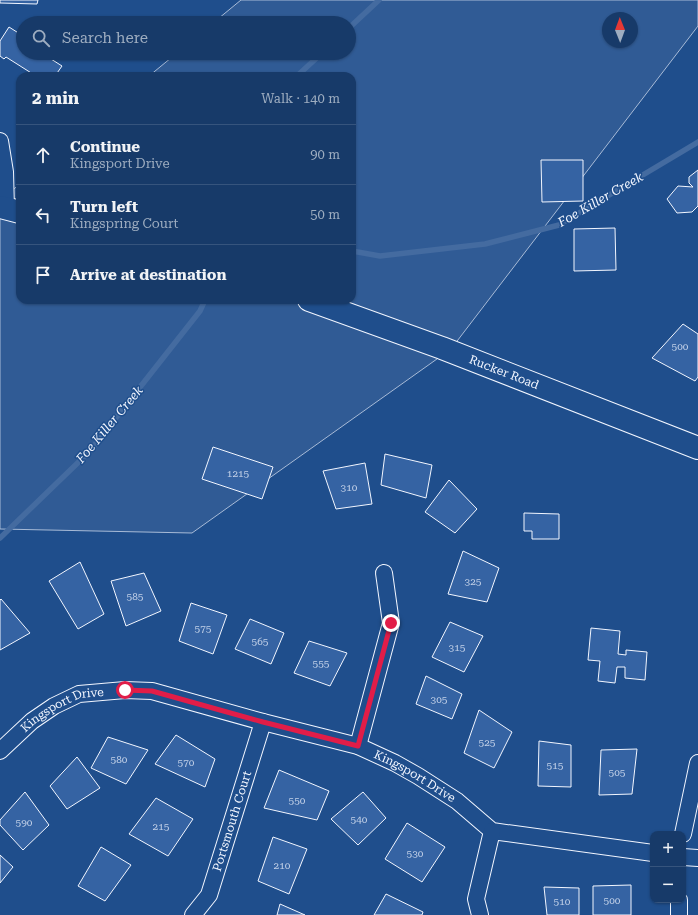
<!DOCTYPE html>
<meta charset="utf-8">
<style>
:root{--surface:#173a69;--page:#244571;--text:#f1f3f6;--muted:#9eadc0;--line:#36547d}
body{margin:0;font-family:"Roboto Serif",serif;background:var(--page);color:var(--text)}
.controls{position:absolute;right:12px;bottom:12px;display:grid;overflow:hidden;border-radius:8px;box-shadow:0 1px 3px #0004}
.controls button{width:36px;height:36px;display:grid;place-items:center;padding:0;border:0;border-bottom:1px solid var(--line);background:var(--surface);color:var(--text);font:20px sans-serif}
.compass{position:absolute;left:602px;top:12px;width:36px;height:36px;border-radius:50%;background:var(--surface);box-shadow:0 1px 3px #0004;rotate:359deg}
.stop{position:absolute;width:12px;height:12px;margin:-9px;border:3px solid #e11d48;border-radius:50%;background:#fff}
.stop.end{background:#e11d48;border-color:#fff;box-shadow:0 1px 4px #0008}
.list{margin:0;padding:0;list-style:none}
h2{display:flex;justify-content:space-between;align-items:center;height:52px;margin:0;padding:0 16px;font-size:17px}
h2 small{font-size:13px;font-weight:400;color:var(--muted)}
.list li{display:grid;grid-template-columns:26px 1fr auto;gap:12px;align-items:center;box-sizing:border-box;height:60px;padding:0 16px;border-top:1px solid var(--line)}
.list b{display:block;font-size:15px;white-space:nowrap}
.list p{margin:0;font-size:13px;white-space:nowrap;color:var(--muted)}
.list em{font-size:13px;font-style:normal;color:var(--muted)}
.icon{flex:none;width:22px;height:22px;fill:none;stroke:currentColor;stroke-width:2;stroke-linecap:round;stroke-linejoin:round}
.map{position:relative;flex:none;width:698px;height:915px;overflow:hidden}
.search{position:absolute;background:var(--surface);box-shadow:0 1px 3px #0004;left:16px;top:16px;width:340px;height:44px;display:flex;align-items:center;gap:10px;box-sizing:border-box;padding:0 14px;border-radius:22px;color:var(--muted);font-size:15px}
.panel{position:absolute;background:var(--surface);box-shadow:0 1px 3px #0004;left:16px;top:72px;width:340px;height:232px;border-radius:12px}
.map>svg:first-child{display:block}
.built{fill:#305b95;stroke:#a8bbd7;fill-rule:evenodd}
.lines{fill:none;stroke-linecap:round;stroke-linejoin:round}
.stream{stroke:#446ba0;stroke-width:5.5}
.building{fill:#3563a3;stroke:#f2f6ff}
.minor-casing{stroke:#f2f6ff;stroke-width:18}
.secondary-casing{stroke:#f2f6ff;stroke-width:24}
.minor{stroke:#1f4e8c;stroke-width:16}
.secondary{stroke:#1f4e8c;stroke-width:22}
.route{stroke:#e11d48;stroke-width:5}
.labels{text-anchor:middle;stroke-width:3;stroke-linejoin:round;paint-order:stroke}
.number-label{font-size:10px;fill:#c3d1e8}
.street-label{font-size:12px;fill:#f2f6ff;stroke:#1f4e8c}
.water-label{font-size:13px;font-style:italic;fill:#f2f6ff;stroke:#1f4e8c}
</style>
<div class="map">
<svg width="698" height="915" viewBox="0 0 698 915">
<rect width="100%" height="100%" fill="#1f4e8c"/>
<path class="built" d="M241,0H698V26L451,349L192,533L0,529V200L20,184V300H352V76H149L177,53H349V23H213ZM608,18H632V42H608Z"/>
<g class="lines">
<g class="stream">
<polyline points="349,28 379,0"/>
<polyline points="297,76 322,53"/>
<polyline points="352,251 380,256 485,244 559,225 698,142"/>
<polyline points="0,538 89,452 200,311 205,300"/>
</g>
</g>
<g class="building">
<polygon points="0,0 38,0 37,4 0,3"/>
<polygon points="9,27 20,34 17,37 20,39 23,35 23,53 55,53 51,59 62,66 55,76 36,76 6,57 4,59 0,56 0,41"/>
<polygon points="541,160 583,160 583,201 542,202"/>
<polygon points="698,170 698,206 692,212 677,213 667,199 678,186 693,187 689,183 689,177"/>
<polygon points="615,228 616,270 574,271 574,229"/>
<polygon points="683,324 698,334 698,377 695,381 652,358"/>
<polygon points="213,447 273,467 262,499 202,479"/>
<polygon points="385,454 432,465 426,498 381,485"/>
<polygon points="365,463 372,504 336,509 323,471"/>
<polygon points="449,480 477,509 455,533 425,512"/>
<polygon points="524,513 559,514 559,539 532,539 532,531 524,531"/>
<polygon points="463,551 499,568 487,602 448,594"/>
<polygon points="80,562 104,614 78,629 49,581"/>
<polygon points="144,573 161,611 126,626 111,581"/>
<polygon points="1,599 30,633 0,650 0,600"/>
<polygon points="191,603 227,615 213,654 179,641"/>
<polygon points="250,619 284,633 271,664 235,649"/>
<polygon points="450,622 483,636 464,672 432,657"/>
<polygon points="591,628 620,631 618,654 626,655 626,650 647,652 645,680 625,678 625,667 617,667 615,683 598,681 600,661 588,660"/>
<polygon points="309,641 347,653 330,686 294,673"/>
<polygon points="426,676 462,694 452,719 416,704"/>
<polygon points="479,710 512,732 494,768 464,753"/>
<polygon points="176,735 215,759 205,787 155,764"/>
<polygon points="108,737 148,750 126,784 91,768"/>
<polygon points="539,741 571,745 571,787 538,786"/>
<polygon points="637,749 632,794 599,795 601,750"/>
<polygon points="77,757 100,788 67,809 50,786"/>
<polygon points="279,770 329,791 317,820 264,808"/>
<polygon points="25,792 49,825 23,850 0,825 0,820"/>
<polygon points="363,792 386,818 358,845 331,819"/>
<polygon points="156,798 193,819 168,856 129,834"/>
<polygon points="407,823 445,847 422,882 385,859"/>
<polygon points="273,837 307,849 289,894 258,881"/>
<polygon points="101,847 131,865 105,901 78,886"/>
<polygon points="0,855 13,867 0,883"/>
<polygon points="631,885 631,915 593,915 593,886"/>
<polygon points="544,887 579,888 579,915 547,915"/>
<polygon points="386,894 423,912 422,915 374,915"/>
<polygon points="280,904 305,915 277,915"/>
</g>
<g class="lines">
<g class="minor-casing">
<g id="minor">
<polyline points="0,141 5,172 6,209"/>
<polyline points="358,746 391,623 384,573"/>
<path id="s1" d="M0,751L32,721L54,706L79,694L125,690L152,691L263,722L358,746L395,763L418,776L457,801L492,831L653,853"/>
<polyline points="683,834 698,763"/>
<polyline points="683,857 698,858"/>
<polyline points="679,900 679,915"/>
<path id="s2" d="M193,915L209,895L263,722"/>
<polyline points="480,915 476,899 492,831"/>
</g>
</g>
<g class="secondary-casing">
<g id="secondary">
<polyline points="0,207 20,212"/>
<path id="s3" d="M309,300L442,348L698,448"/>
</g>
</g>
<use href="#minor" class="minor"/>
<use href="#secondary" class="secondary"/>
</g>
<g class="lines">
<polyline class="route" points="125,690 152,691 263,722 358,746 391,623"/>
</g>
<g class="labels">
<g class="number-label">
<text x="680" y="350">500</text>
<text x="238" y="477">1215</text>
<text x="349" y="491">310</text>
<text x="473" y="585">325</text>
<text x="135" y="600">585</text>
<text x="203" y="632">575</text>
<text x="260" y="645">565</text>
<text x="457" y="651">315</text>
<text x="321" y="667">555</text>
<text x="439" y="703">305</text>
<text x="487" y="746">525</text>
<text x="119" y="763">580</text>
<text x="186" y="766">570</text>
<text x="555" y="769">515</text>
<text x="617" y="776">505</text>
<text x="297" y="804">550</text>
<text x="359" y="823">540</text>
<text x="24" y="826">590</text>
<text x="161" y="830">215</text>
<text x="415" y="857">530</text>
<text x="282" y="869">210</text>
<text x="612" y="904">500</text>
<text x="562" y="905">510</text>
</g>
<g class="street-label">
<text dy="4" stroke="none"><textPath href="#s3" startOffset="208">Rucker Road</textPath></text>
<text dy="4" stroke="none"><textPath href="#s1" startOffset="77">Kingsport Drive</textPath></text>
<text dy="4" stroke="none"><textPath href="#s1" startOffset="449">Kingsport Drive</textPath></text>
<text dy="4" stroke="none"><textPath href="#s2" startOffset="103">Portsmouth Court</textPath></text>
</g>
<g class="water-label">
<text transform="translate(600 199) rotate(-30)" y="5">Foe Killer Creek</text>
<text transform="translate(109 424) rotate(-50)" y="5">Foe Killer Creek</text>
</g>
</g>
</svg>
<div class="controls">
<button>+</button>
<button>−</button>
</div>
<svg class="compass" viewBox="-18 -18 36 36"><path d="M0-13l5 13h-10z" fill="#e53935"/><path d="M0 13l5-13h-10z" fill="#9eadc0"/></svg>
<div class="stop" style="left:125px;top:690px"></div>
<div class="stop end" style="left:391px;top:623px"></div>
<div class="search"><svg class="icon" aria-label="search" viewBox="0 0 24 24"><circle cx="10" cy="10" r="6"/><path d="M15 15l6 6"/></svg>Search here</div>
<section class="panel">
<h2>2 min<small>Walk · 140 m</small></h2>
<ul class="list">
<li><svg class="icon" aria-label="ahead" viewBox="0 0 24 24"><path d="M12 20V5M6 11l6-6 6 6"/></svg><div><b>Continue</b><p>Kingsport Drive</p></div><em>90 m</em></li>
<li><svg class="icon" aria-label="left" viewBox="0 0 24 24"><path d="M17 20v-9H6M10 6l-5 5 5 5"/></svg><div><b>Turn left</b><p>Kingspring Court</p></div><em>50 m</em></li>
<li><svg class="icon" aria-label="arrive" viewBox="0 0 24 24"><path d="M6 21V4h12l-3 4 3 4H6"/></svg><div><b>Arrive at destination</b></div></li>
</ul>
</section>
</div>
